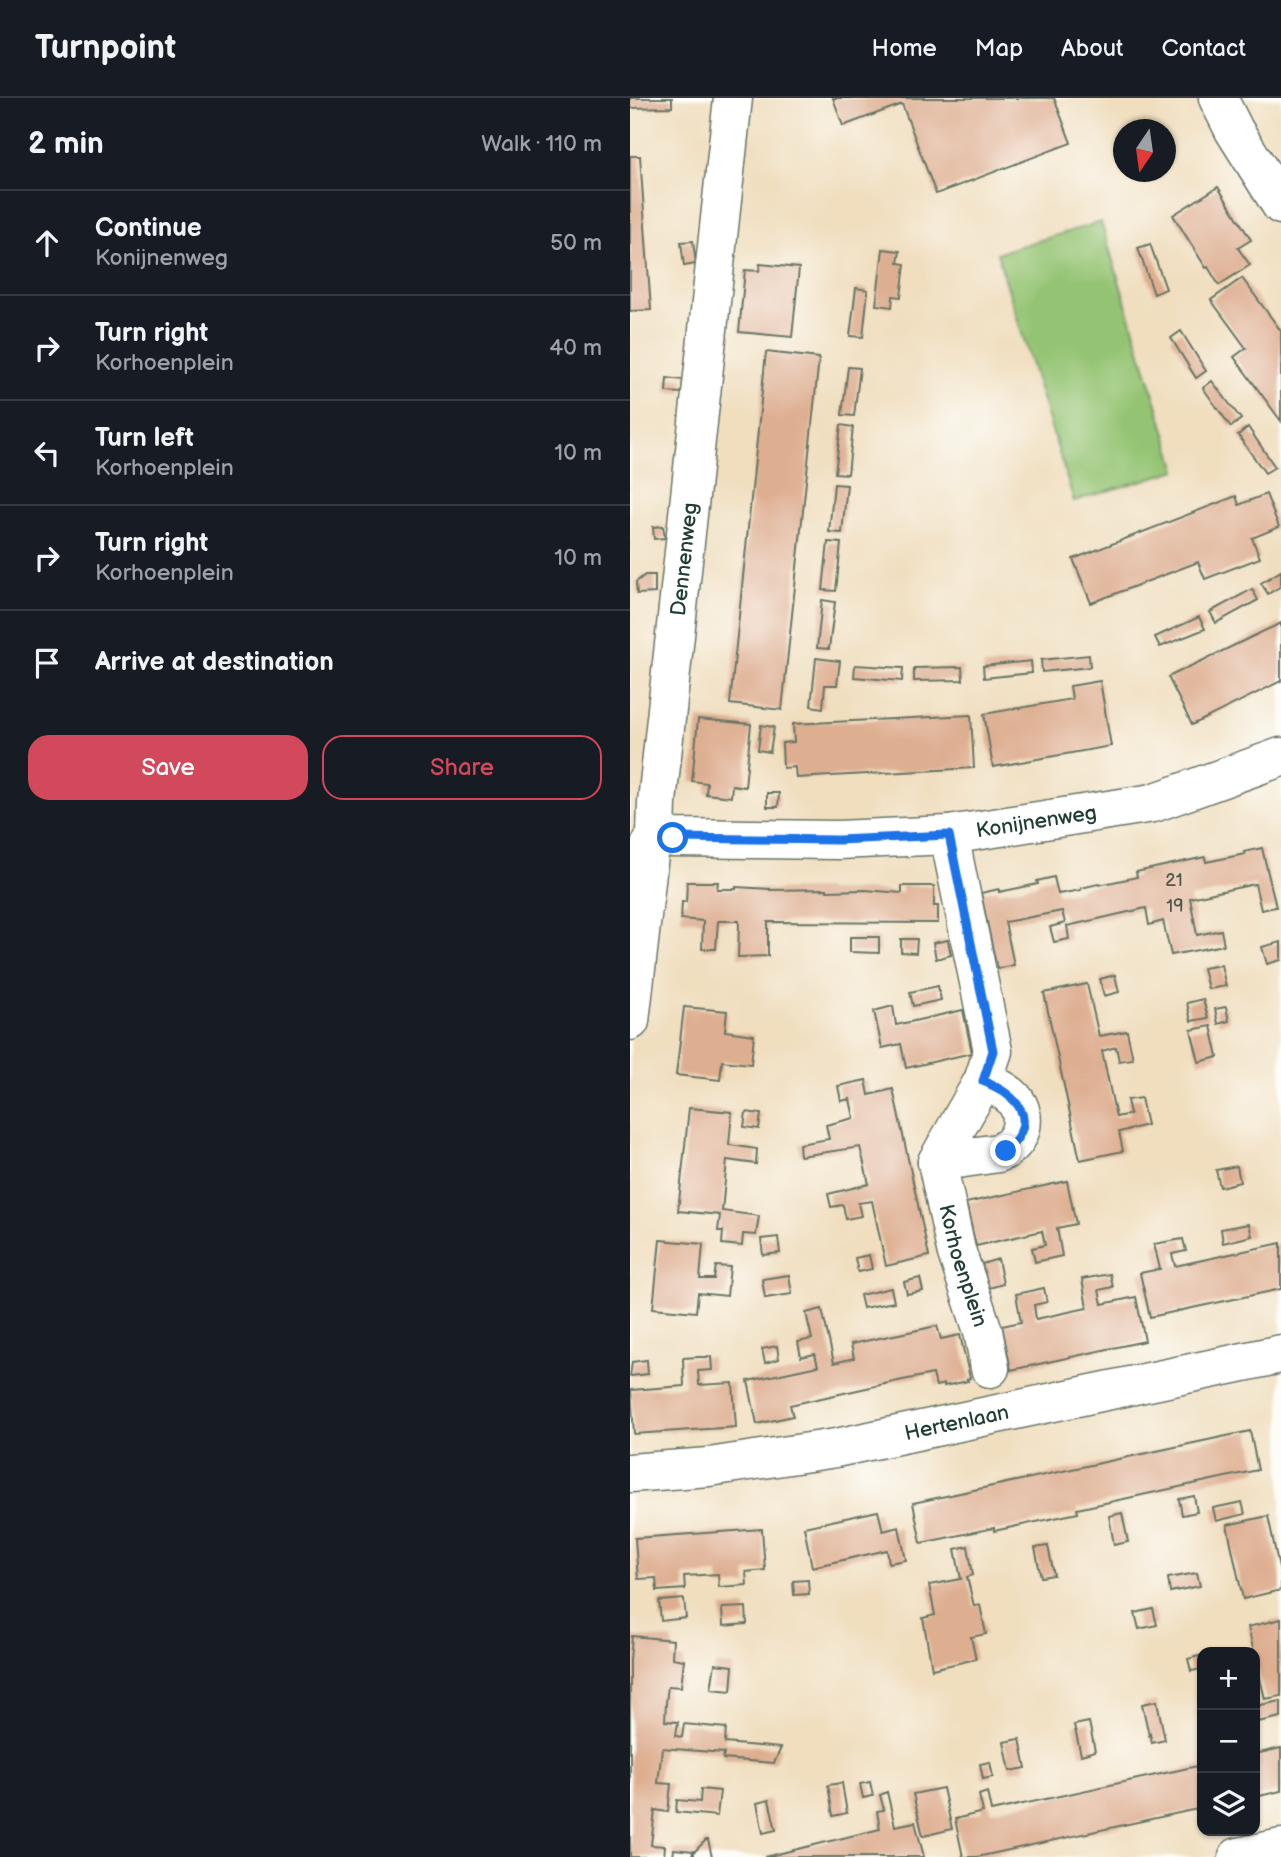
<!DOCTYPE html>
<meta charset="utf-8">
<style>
:root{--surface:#171b24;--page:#242831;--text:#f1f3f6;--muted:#9ea1a6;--line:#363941;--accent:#d1495b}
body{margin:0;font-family:"Balsamiq Sans",sans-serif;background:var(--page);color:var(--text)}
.controls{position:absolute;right:21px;bottom:21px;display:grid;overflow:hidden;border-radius:14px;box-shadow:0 2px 5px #0004}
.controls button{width:63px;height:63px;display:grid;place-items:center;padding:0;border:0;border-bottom:2px solid var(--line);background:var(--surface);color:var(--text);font:35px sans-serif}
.compass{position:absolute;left:483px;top:21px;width:63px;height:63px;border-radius:50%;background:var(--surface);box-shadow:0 2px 5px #0004;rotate:193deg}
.stop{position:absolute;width:21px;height:21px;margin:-16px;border:5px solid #1a73e8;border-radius:50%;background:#fff}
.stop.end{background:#1a73e8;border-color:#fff;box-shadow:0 2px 7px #0008}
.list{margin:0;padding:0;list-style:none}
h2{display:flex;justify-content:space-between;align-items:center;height:91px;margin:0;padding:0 28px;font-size:30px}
h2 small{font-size:23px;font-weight:400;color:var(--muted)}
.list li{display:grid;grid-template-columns:46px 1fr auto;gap:21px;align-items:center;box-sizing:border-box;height:105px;padding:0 28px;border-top:2px solid var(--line)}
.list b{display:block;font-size:26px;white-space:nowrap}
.list p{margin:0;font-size:23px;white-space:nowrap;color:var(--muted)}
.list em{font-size:23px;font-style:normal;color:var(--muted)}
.actions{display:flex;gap:14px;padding:21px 28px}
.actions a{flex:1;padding:16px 0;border:2px solid var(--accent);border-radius:21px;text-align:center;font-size:24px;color:var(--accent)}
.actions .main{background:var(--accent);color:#fff}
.icon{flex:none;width:38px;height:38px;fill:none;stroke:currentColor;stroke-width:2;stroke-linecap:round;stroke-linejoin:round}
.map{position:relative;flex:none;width:651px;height:1759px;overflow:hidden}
header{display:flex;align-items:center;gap:42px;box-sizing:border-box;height:98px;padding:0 35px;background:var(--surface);border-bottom:2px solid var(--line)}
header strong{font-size:33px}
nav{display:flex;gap:38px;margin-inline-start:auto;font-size:24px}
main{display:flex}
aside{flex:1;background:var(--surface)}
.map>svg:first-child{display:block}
.green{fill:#94c473;stroke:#5a8054;stroke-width:2}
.building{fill:#deae91}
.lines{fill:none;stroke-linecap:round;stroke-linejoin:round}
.street-casing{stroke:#687565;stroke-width:41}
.street{stroke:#fff;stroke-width:38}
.route{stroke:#1a73e8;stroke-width:9}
.labels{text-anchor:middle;stroke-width:5;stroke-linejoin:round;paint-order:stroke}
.number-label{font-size:18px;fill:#4f594b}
.street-label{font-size:21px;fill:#1f3d34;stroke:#fdfcf7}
</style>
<header>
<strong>Turnpoint</strong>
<nav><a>Home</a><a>Map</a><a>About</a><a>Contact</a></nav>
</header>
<main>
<aside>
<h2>2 min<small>Walk · 110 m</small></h2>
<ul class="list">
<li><svg class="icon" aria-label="ahead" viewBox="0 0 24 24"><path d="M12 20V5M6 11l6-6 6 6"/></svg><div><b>Continue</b><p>Konijnenweg</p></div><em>50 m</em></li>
<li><svg class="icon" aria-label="right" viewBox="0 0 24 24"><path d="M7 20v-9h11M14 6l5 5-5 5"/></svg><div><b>Turn right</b><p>Korhoenplein</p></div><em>40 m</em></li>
<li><svg class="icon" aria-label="left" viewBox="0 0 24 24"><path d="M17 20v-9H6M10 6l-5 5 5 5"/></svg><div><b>Turn left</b><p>Korhoenplein</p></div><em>10 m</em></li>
<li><svg class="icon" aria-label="right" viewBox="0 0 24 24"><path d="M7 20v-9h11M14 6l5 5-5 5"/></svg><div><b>Turn right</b><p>Korhoenplein</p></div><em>10 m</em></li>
<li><svg class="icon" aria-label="arrive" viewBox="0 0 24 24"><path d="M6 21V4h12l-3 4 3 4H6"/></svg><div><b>Arrive at destination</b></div></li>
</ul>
<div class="actions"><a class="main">Save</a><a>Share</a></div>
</aside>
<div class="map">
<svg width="651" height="1759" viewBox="0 0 651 1759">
<rect width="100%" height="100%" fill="#fdfcf7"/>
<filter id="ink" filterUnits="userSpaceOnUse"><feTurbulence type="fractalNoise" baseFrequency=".0143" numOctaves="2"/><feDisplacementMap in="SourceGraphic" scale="14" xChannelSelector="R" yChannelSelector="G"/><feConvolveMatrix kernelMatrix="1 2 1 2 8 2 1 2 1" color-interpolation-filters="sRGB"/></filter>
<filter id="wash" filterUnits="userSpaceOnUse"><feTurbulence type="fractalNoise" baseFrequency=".00686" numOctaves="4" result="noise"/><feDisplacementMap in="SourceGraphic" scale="28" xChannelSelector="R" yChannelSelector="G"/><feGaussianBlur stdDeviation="1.57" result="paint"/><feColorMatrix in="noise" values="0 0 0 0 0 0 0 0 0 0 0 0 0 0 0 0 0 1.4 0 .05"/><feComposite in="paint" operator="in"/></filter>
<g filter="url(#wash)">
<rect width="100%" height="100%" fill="#f0debf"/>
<polygon class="green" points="471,124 547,372 444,403 367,155"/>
<g id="blocks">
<g class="building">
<polygon points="0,0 42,0 42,9 0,10"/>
<polygon points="203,0 424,0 441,45 306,96 272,6 213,28"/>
<polygon points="0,58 10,58 21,212 0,213"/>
<polygon points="588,89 621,142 608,150 620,167 589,187 578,169 576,170 543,117"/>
<polygon points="63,143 66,166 54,168 51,144"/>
<polygon points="520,146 536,191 524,196 508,150"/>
<polygon points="253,151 270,153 268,165 275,166 271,199 263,198 262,209 246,207"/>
<polygon points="130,166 169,170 162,239 109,234 115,172 129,173"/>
<polygon points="612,180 651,233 651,323 604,259 616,250 581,202"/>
<polygon points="226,190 238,192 233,239 220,238"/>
<polygon points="551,233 576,273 566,280 541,240"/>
<polygon points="136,254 189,260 152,612 100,606"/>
<polygon points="218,269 230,270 224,318 212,317"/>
<polygon points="37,280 53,282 52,295 36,294"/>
<polygon points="582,283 611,321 601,329 573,290"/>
<polygon points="211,327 223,329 218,376 205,375"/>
<polygon points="618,329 645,369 635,375 608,337"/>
<polygon points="204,386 217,387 212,435 199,434"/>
<polygon points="636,396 649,429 622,440 630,460 575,481 568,464 461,505 443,461 606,398 609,407"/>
<polygon points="33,428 35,440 24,441 23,429"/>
<polygon points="198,444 211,445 206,493 193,492"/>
<polygon points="651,473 651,488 638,496 631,485"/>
<polygon points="15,477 25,477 25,495 7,496 6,484"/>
<polygon points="622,491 628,502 586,525 580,514"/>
<polygon points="192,502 205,504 199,551 187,550"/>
<polygon points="569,519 575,531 530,549 525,539"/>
<polygon points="651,525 651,583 562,627 538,579"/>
<polygon points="459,557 460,569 412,574 411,562"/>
<polygon points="186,560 210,563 207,587 195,587 193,610 181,608"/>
<polygon points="401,563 402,575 354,580 353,568"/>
<polygon points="225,567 273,570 272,583 224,579"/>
<polygon points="332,569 333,582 284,583 284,570"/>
<polygon points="470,583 481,648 363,669 354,616 442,601 440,588"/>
<polygon points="341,617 344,670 166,680 165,669 153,670 152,645 164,644 163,626"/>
<polygon points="68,621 121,626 115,689 102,687 101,699 76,696 77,685 62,683"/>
<polygon points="131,627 144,629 140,654 128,652"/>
<polygon points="137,695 149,695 148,709 137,709"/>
<polygon points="632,750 646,809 631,812 625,786 560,800 567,837 591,832 594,847 541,857 533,823 519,827 516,810 437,828 439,841 424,844 420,829 435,825 432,813 375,824 384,867 367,871 351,795 369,791 369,794 408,786 407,783 424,779 428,796 451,792 451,790 468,786 469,787 507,779 506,774 575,759 576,764 615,756 614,754"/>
<polygon points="57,784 88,784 87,791 106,791 106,789 140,791 140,792 197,791 197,793 235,792 272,795 272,788 304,788 304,808 308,808 308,825 138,824 138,858 108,859 109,823 88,823 86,851 72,851 73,823 51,821 52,804 56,804"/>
<polygon points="220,839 249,839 249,855 220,854"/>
<polygon points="271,841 287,841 286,855 271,854"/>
<polygon points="318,842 321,857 306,861 303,845"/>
<polygon points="651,844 651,862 637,866 632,849"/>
<polygon points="591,867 596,888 578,891 573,870"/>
<polygon points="485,877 489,894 474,898 470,881"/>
<polygon points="457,886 469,938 497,933 503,961 489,963 486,949 472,953 486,1019 500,1016 497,1002 511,1000 517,1027 489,1034 493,1053 450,1062 414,895"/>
<polygon points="308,888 311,902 283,908 280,894"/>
<polygon points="573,901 578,920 561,923 557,905"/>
<polygon points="263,908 266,927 333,912 342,955 276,970 271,946 252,950 244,913"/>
<polygon points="54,909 97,913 95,933 124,937 121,966 92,963 90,982 46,977"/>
<polygon points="596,909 599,923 588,926 585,911"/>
<polygon points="581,928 588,959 569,964 561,932"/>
<polygon points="236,982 239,997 263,991 299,1158 256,1168 242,1103 228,1105 231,1118 216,1121 213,1107 201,1109 198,1096 239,1086 230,1049 170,1058 169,1046 199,1041 196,1027 224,1020 220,1001 211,1003 208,988"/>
<polygon points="59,1010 102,1014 99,1047 127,1051 126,1066 97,1062 92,1113 129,1118 126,1137 113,1136 112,1148 92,1146 93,1133 88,1133 90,1117 48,1113"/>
<polygon points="116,1014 131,1016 129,1031 114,1029"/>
<polygon points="607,1068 610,1084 590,1089 586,1072"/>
<polygon points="437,1083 446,1126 427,1130 432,1158 405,1164 402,1150 415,1147 412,1133 346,1148 336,1105"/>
<polygon points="619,1126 622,1138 593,1145 591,1131"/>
<polygon points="148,1139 150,1155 133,1157 131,1141"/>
<polygon points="553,1141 556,1153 542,1156 545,1168 651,1145 651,1191 520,1219 510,1175 530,1171 524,1146"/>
<polygon points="30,1142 73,1146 70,1181 84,1181 86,1168 100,1169 97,1198 68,1195 66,1214 23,1210"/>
<polygon points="239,1157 242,1171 228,1174 225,1160"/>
<polygon points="368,1161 373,1186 359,1190 352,1166"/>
<polygon points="480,1176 483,1189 469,1192 472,1206 506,1199 515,1243 381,1272 372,1228 391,1224 386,1196 414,1190 417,1204 404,1207 406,1221 457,1210 452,1181"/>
<polygon points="159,1177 162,1196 135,1200 132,1181"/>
<polygon points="290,1180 293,1193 277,1196 274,1184"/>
<polygon points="261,1190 264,1204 233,1210 230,1197"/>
<polygon points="192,1211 204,1265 224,1260 221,1246 307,1228 311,1241 330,1237 340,1280 337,1281 338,1283 314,1288 314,1286 306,1288 303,1276 268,1283 160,1307 163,1318 127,1326 118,1283 188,1268 185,1256 171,1259 168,1244 182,1241 176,1215"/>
<polygon points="147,1248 149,1261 135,1265 132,1251"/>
<polygon points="68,1259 81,1259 82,1272 68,1273 69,1287 103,1285 106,1329 4,1336 1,1292 54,1288 53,1260"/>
<polygon points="17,1262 18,1276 0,1278 2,1264"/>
<polygon points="620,1333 628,1372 447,1411 448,1415 364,1433 364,1430 291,1445 283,1405"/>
<polygon points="564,1398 567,1414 552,1417 549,1401"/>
<polygon points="612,1404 615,1416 586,1423 583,1410"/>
<polygon points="248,1413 253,1433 269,1429 276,1462 259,1465 257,1452 182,1469 174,1429"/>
<polygon points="492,1415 498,1444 484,1447 479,1418"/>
<polygon points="638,1418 651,1479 651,1492 613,1501 597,1427"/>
<polygon points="132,1431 135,1472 116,1474 117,1487 89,1489 88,1476 72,1477 54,1478 55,1491 27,1493 26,1480 8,1481 5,1440"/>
<polygon points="338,1448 343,1477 337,1479 344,1508 350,1507 356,1536 341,1539 346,1561 302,1571 293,1520 305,1517 299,1487 331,1481 325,1451"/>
<polygon points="418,1448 424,1477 411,1479 405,1450"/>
<polygon points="567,1475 570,1488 540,1494 538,1480"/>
<polygon points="178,1482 179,1496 164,1497 163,1483"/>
<polygon points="54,1501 56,1520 31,1523 29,1503"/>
<polygon points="116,1509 117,1526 93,1528 92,1510"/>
<polygon points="523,1511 527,1527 509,1531 505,1515"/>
<polygon points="651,1521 651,1598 635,1601 618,1529"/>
<polygon points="2,1538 43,1542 42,1560 54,1562 51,1589 38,1588 36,1605 35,1623 48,1624 46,1638 52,1639 54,1626 96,1630 95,1645 151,1650 144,1665 93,1661 94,1655 32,1650 28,1685 41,1686 38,1714 25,1712 21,1747 35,1748 34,1759 0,1759 0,1562"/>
<polygon points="572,1557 572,1571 561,1573 558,1561"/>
<polygon points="85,1566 103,1568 101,1593 81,1591"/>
<polygon points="527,1603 535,1642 522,1645 520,1636 519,1637 512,1606"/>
<polygon points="651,1603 651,1619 628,1624 625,1608"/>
<polygon points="459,1624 465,1653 451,1657 444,1627"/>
<polygon points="390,1641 396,1670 380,1673 374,1644"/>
<polygon points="651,1650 651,1693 625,1699 625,1656"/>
<polygon points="360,1664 363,1679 353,1681 350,1666"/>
<polygon points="572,1667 572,1710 347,1759 333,1759 325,1721 353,1714 349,1697 357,1694 361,1713"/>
<polygon points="240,1684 243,1698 233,1700 230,1686"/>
<polygon points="212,1685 217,1715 203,1718 198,1687"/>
<polygon points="313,1690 322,1731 293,1738 283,1696"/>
<polygon points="71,1691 90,1693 87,1718 46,1714 47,1702 70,1704"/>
<polygon points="257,1694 265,1728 285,1724 294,1759 135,1759 250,1731 247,1713 254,1712 250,1697"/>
<polygon points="139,1702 146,1732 133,1735 127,1705"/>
<polygon points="76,1742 78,1742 82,1759 64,1759 64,1754"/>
<polygon points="44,1751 63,1753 62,1759 43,1759"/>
</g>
</g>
</g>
<g filter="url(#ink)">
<use href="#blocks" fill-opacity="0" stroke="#687565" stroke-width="2"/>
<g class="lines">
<g class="street-casing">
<g id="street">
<polyline points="588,0 604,32 651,107"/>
<path id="s1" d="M26,736L43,740L208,742L319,737L523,705L651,659"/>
<path id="s2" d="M319,737L363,953L353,983L307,1064L326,1152L353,1233L360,1270"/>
<path id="s3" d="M0,923L20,748L26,736L27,704C54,470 78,235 103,0"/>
<path d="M307,1064L368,1055C391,1047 400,1019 383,1000C375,992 364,987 353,983"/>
<path id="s4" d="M0,1375L79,1369L206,1350L651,1256"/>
<polyline points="608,1759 651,1750"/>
</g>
</g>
<use href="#street" class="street"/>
</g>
</g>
<g class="lines" filter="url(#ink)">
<path class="route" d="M43,740L208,742L319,737L363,953L353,983C387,997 411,1021 376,1053"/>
</g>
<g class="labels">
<g class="number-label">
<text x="544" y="788">21</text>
<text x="545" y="814">19</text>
</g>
<g class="street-label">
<text dy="7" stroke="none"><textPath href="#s3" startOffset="466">Dennenweg</textPath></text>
<text dy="7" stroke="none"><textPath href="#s1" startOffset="382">Konijnenweg</textPath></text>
<text dy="7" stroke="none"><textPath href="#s2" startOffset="452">Korhoenplein</textPath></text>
<text dy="7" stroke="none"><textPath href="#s4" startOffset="331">Hertenlaan</textPath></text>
</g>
</g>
</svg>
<div class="controls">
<button>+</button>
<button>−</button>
<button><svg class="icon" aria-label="layers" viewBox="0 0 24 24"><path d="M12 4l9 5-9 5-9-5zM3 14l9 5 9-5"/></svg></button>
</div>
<svg class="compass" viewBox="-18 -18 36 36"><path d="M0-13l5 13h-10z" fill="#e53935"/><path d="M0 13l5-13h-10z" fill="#9ea1a6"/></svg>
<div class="stop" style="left:43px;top:740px"></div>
<div class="stop end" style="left:376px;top:1053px"></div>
</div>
</main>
